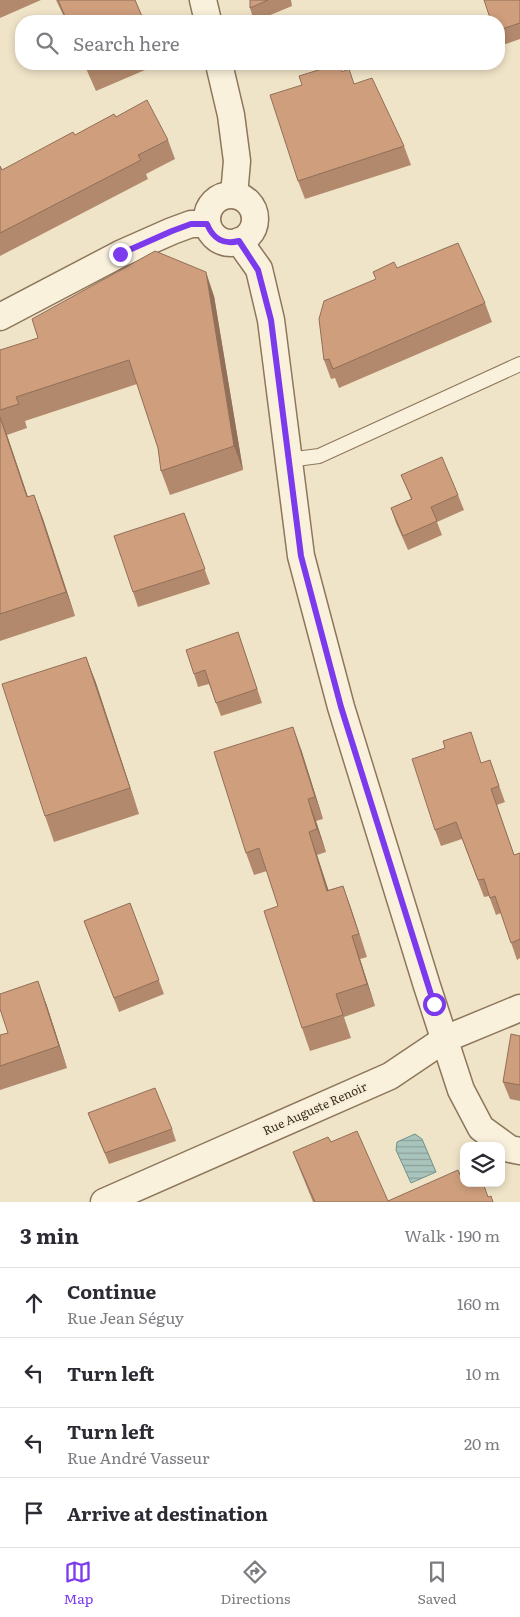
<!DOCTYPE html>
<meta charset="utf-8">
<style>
:root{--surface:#fff;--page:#f7f7f7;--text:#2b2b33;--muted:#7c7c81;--line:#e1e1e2;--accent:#7c3aed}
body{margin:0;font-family:Literata,serif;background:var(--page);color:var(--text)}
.controls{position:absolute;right:15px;bottom:15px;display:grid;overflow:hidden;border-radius:10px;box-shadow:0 2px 8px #0003}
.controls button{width:45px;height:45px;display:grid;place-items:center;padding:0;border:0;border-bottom:1px solid var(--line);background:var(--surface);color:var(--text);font:25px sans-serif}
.stop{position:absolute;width:15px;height:15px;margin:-11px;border:4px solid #7c3aed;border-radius:50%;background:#fff}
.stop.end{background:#7c3aed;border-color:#fff;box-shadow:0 1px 5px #0008}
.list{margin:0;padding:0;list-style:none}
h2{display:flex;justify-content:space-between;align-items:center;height:65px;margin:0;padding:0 20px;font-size:21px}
h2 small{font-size:16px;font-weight:400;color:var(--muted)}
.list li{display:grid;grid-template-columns:32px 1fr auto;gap:15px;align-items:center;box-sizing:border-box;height:70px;padding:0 20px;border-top:1px solid var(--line)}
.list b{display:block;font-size:19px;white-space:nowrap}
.list p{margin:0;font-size:16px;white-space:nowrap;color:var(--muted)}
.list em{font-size:16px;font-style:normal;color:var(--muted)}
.icon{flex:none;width:28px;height:28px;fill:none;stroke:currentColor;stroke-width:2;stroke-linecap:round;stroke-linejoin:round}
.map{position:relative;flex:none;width:520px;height:1202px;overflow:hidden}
.search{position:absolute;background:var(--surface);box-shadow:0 2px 8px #0003;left:15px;right:15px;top:15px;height:55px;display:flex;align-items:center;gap:12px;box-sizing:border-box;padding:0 18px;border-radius:20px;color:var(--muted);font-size:19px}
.sheet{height:345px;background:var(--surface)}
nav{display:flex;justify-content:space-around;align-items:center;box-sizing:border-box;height:70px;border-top:1px solid var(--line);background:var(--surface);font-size:14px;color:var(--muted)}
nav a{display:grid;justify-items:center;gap:2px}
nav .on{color:var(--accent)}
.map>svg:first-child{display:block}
.water{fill:url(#water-rules);stroke:#6f938a}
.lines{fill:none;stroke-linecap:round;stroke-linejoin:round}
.service-casing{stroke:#8d765c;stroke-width:16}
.minor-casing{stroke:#8d765c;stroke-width:29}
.service{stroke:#faf1dc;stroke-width:14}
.minor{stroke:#faf1dc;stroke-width:26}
.wall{fill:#b2896c}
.shaded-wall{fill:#916f58}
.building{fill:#cf9f7d;stroke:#916f58}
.route{stroke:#7c3aed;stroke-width:6}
.labels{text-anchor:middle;stroke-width:5;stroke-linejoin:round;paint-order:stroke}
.street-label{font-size:12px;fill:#3d2e20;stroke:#f7eed8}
</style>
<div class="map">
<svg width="520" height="1202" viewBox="0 0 520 1202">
<defs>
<pattern id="water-rules" width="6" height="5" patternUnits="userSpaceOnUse" patternTransform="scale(1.25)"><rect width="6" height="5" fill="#a9c4bc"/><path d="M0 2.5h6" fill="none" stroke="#8ba098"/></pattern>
</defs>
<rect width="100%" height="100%" fill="#f0e4c8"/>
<polygon class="water" points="415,1134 422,1139 436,1172 411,1183 396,1150 397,1142"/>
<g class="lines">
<g class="service-casing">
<polyline id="service" points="288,460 319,456 520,364"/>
</g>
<g class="minor-casing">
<g id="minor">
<polyline points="203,0 208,21"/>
<polyline points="219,64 231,115 237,161 234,195"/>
<circle cx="231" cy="219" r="24"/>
<polyline points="239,241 259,269 271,320 301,556 341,707 427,986 461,1090 481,1128 510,1149 520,1151"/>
<polyline points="0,317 120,254 172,231 191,224 207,224"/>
<polyline points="104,1202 390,1076 445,1039 520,1008"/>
</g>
</g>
<use href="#service" class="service"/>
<use href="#minor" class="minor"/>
</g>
<g class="wall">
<polygon points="0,0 41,0 0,18"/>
<polygon points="56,0 135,0 144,21 66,21"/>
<polygon points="250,0 291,0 292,6 256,21 254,21 250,8"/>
<polygon points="520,0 520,39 500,46 499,44 499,21"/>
<polygon points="84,64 159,64 96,91"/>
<polygon points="343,72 355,84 404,146 411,165 305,199 298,181"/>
<polygon points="116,117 168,140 175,159 146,174 148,179 0,256 0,166 2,170"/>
<polygon points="397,268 485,303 492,322 339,388 335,378 331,379 324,360 376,279"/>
<polygon points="214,296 243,470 170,495 161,471 158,448 137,384 25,421 27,428 7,435 28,497 34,495 43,519 75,616 0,641 0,350"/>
<polygon points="401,475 458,495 464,510 437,522 442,535 408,550 396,523 391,508 411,499"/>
<polygon points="184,513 210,584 138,607 133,592"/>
<polygon points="238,632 262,703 221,716 209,684 198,687 194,674"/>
<polygon points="86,657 96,683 139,814 54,842 45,816"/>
<polygon points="301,749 323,819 316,821 326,852 317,855 328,890 343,886 367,957 360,959 375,1006 344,1017 351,1038 310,1051 302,1028 278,906 267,871 254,875 246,853"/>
<polygon points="490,760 505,802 497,805 514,855 520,853 520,958 517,960 501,913 496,915 489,896 484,897 462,839 441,846 435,830 482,763"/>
<polygon points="130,903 164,994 119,1012 84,921"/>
<polygon points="46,1003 67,1068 0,1090 0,1035 8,1033"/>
<polygon points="520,1036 520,1101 510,1099 503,1082"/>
<polygon points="88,1113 172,1129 176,1141 109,1164"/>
<polygon points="331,1142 388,1201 462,1179 488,1197 493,1202 313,1202 302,1175 293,1152"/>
</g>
<g class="shaded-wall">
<polygon points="206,272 214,296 243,470 234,446"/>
<polygon points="0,417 7,435 36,521 27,497"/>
<polygon points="34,495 43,519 75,616 66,592"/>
<polygon points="86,657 96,683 139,814 130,788"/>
<polygon points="293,727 301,749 323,819 315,797"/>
<polygon points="308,799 316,821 326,852 317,829"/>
<polygon points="309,832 317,855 336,913 327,891"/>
<polygon points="343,886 351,908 367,957 359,934"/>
<polygon points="352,936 360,959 375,1006 367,984"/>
<polygon points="38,981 46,1003 67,1068 59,1046"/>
</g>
<g class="building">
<polygon points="58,0 135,0 144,21 67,21"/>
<polygon points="250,0 268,0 250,8"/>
<polygon points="484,0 520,0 520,23 499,30 499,21 491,21"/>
<polygon points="86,64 100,64 88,69"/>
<polygon points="338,64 340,64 342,72 349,69 354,84 372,78 404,146 298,181 270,95 302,85 299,76"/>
<polygon points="147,100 168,140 138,155 141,160 0,233 0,166 2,170 73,132 75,135 114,114 116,117"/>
<polygon points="458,243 485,303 333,369 329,359 324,360 319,319 324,301 376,279 373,272 394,262 397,268"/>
<polygon points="155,251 206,272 234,446 161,471 158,448 129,360 16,397 19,404 0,410 0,350 38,338 32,319"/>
<polygon points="0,417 27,497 34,495 66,592 0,614"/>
<polygon points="442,457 458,495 431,507 437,521 403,536 391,508 412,499 401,475"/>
<polygon points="184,513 205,569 133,592 114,536"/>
<polygon points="238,632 257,689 216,703 205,670 194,674 186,650"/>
<polygon points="86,657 130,788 45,816 2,684"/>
<polygon points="293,727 315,797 308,799 317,829 309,832 327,891 343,886 359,934 352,936 367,984 336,994 343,1015 302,1028 264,911 278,906 259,848 246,853 214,752"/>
<polygon points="471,732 481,763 490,760 499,786 491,789 514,855 520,853 520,939 511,943 495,896 490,898 484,879 478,880 456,822 435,830 412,759 445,748 443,741"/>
<polygon points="130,903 159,980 114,998 84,921"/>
<polygon points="38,981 59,1046 0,1066 0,1035 8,1033 0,1009 0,994"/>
<polygon points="511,1034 520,1036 520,1085 503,1082"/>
<polygon points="155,1088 172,1129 105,1153 88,1113"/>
<polygon points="357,1131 388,1201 458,1170 462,1179 464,1178 464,1183 483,1183 488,1197 491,1196 493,1202 315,1202 293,1152 328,1137 331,1142"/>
</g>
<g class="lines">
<path class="route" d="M120,254L172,231L191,224H207C213,239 224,245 239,241L258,270L271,320L301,556L341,707L434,1004"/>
</g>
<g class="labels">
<g class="street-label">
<text transform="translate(315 1109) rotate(-24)" y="4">Rue Auguste Renoir</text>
</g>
</g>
</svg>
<div class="controls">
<button><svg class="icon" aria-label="layers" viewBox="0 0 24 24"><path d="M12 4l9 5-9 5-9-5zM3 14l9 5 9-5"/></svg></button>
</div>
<div class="stop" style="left:434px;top:1004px"></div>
<div class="stop end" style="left:120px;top:254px"></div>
<div class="search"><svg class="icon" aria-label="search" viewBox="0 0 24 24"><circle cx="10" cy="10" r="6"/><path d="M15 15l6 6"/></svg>Search here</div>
</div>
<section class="sheet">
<h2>3 min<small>Walk · 190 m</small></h2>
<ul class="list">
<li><svg class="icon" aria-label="ahead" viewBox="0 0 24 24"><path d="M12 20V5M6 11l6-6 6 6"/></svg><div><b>Continue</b><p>Rue Jean Séguy</p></div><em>160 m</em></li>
<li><svg class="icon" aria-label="left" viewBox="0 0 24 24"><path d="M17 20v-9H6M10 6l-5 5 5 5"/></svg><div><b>Turn left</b></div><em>10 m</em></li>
<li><svg class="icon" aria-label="left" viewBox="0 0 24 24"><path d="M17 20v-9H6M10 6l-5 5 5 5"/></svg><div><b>Turn left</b><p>Rue André Vasseur</p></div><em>20 m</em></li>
<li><svg class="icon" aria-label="arrive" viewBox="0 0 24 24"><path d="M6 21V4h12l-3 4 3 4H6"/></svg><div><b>Arrive at destination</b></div></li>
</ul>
</section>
<nav>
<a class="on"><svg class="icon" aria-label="map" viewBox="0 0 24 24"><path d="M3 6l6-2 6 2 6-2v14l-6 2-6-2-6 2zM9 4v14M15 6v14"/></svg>Map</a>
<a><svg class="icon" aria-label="directions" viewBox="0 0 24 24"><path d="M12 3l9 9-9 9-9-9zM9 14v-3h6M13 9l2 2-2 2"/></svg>Directions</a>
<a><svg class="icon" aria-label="saved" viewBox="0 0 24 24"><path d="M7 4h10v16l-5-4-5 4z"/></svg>Saved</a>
</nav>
